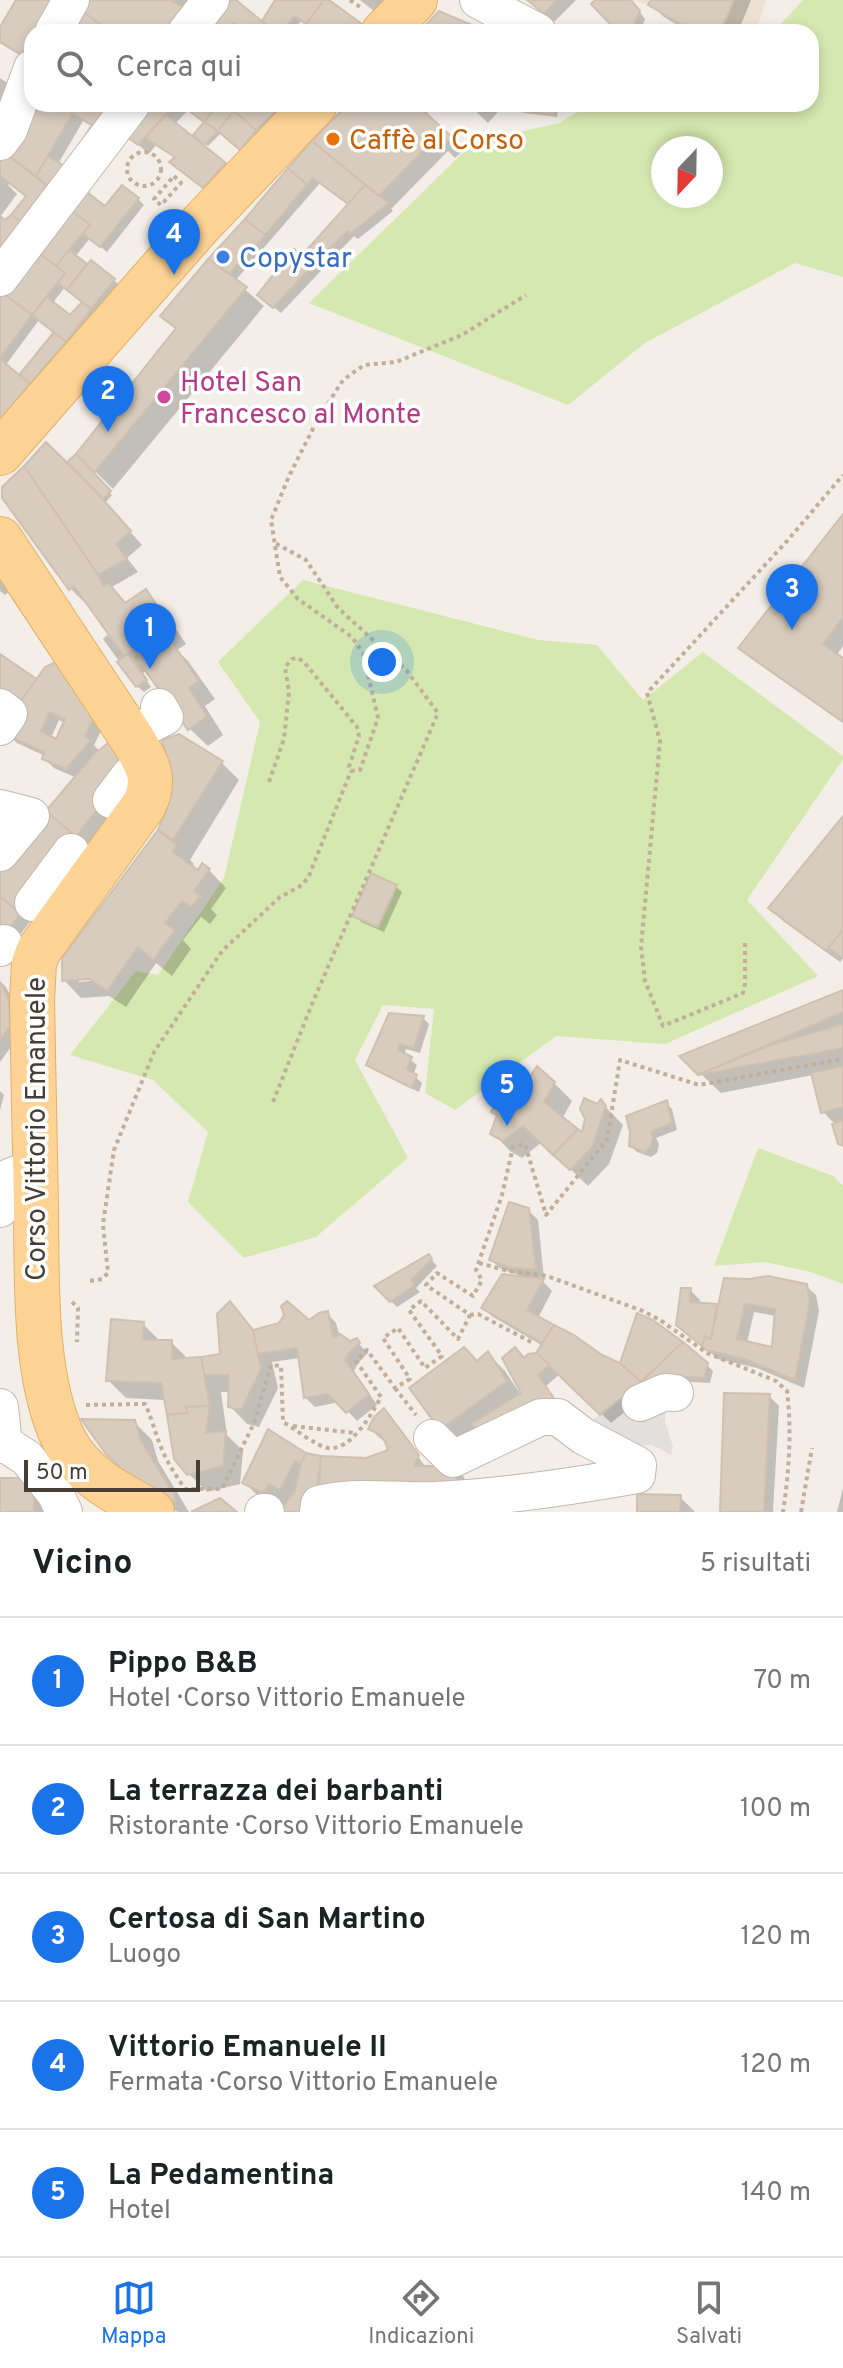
<!DOCTYPE html>
<html lang="it">
<meta charset="utf-8">
<style>
:root{--surface:#fff;--page:#f2f2f2;--text:#202124;--muted:#757577;--line:#e0e0e0;--accent:#1a73e8}
body{margin:0;font-family:Overpass,sans-serif;background:var(--page);color:var(--text)}
.compass{position:absolute;left:651px;top:136px;width:72px;height:72px;border-radius:50%;background:var(--surface);box-shadow:0 4px 12px #0003;rotate:202deg}
.scale{position:absolute;left:24px;bottom:20px;width:176px;box-sizing:border-box;padding-left:8px;border:4px solid #473e36;border-top:0;font-size:22px;line-height:28px;white-space:nowrap;color:#473e36;-webkit-text-stroke:6px #fff;paint-order:stroke}
.you{position:absolute;left:382px;top:662px;width:28px;height:28px;margin:-20px;border:6px solid #fff;border-radius:50%;background:#1a73e8;box-shadow:0 0 0 12px #1a73e833}
.badge{display:grid;place-items:center;width:52px;height:52px;border-radius:50%;background:var(--accent);color:#fff;font-size:26px;font-weight:700}
.pin{position:absolute;translate:-50% -66px;filter:drop-shadow(0 2px 4px #0008)}
.pin::after{content:'';position:absolute;top:42px;width:28px;height:24px;background:inherit;clip-path:polygon(0 0,100% 0,50% 100%)}
.list{margin:0;padding:0;list-style:none}
h2{display:flex;justify-content:space-between;align-items:center;height:104px;margin:0;padding:0 32px;font-size:34px}
h2 small{font-size:26px;font-weight:400;color:var(--muted)}
.list li{display:grid;grid-template-columns:52px 1fr auto;gap:24px;align-items:center;box-sizing:border-box;height:128px;padding:0 32px;border-top:2px solid var(--line)}
.list b{display:block;font-size:30px;white-space:nowrap}
.list p{margin:0;font-size:26px;white-space:nowrap;color:var(--muted)}
.list em{font-size:26px;font-style:normal;color:var(--muted)}
.icon{flex:none;width:44px;height:44px;fill:none;stroke:currentColor;stroke-width:2;stroke-linecap:round;stroke-linejoin:round}
.map{position:relative;flex:none;width:843px;height:1512px;overflow:hidden}
.search{position:absolute;background:var(--surface);box-shadow:0 4px 12px #0003;left:24px;right:24px;top:24px;height:88px;display:flex;align-items:center;gap:20px;box-sizing:border-box;padding:0 28px;border-radius:24px;color:var(--muted);font-size:30px}
.sheet{height:744px;background:var(--surface)}
nav{display:flex;justify-content:space-around;align-items:center;box-sizing:border-box;height:112px;border-top:2px solid var(--line);background:var(--surface);font-size:22px;color:var(--muted)}
nav a{display:grid;justify-items:center;gap:4px}
nav .on{color:var(--accent)}
.map>svg:first-child{display:block}
.education{fill:#ede2d1}
.green{fill:#d5e8b0;fill-rule:evenodd}
.parking{fill:#e2dfdc}
.shadow{fill:#0003;fill-rule:evenodd}
.building{fill:#d8ccbf;stroke:#d0c0b0;stroke-width:2;fill-rule:evenodd}
.lines{fill:none;stroke-linecap:round;stroke-linejoin:round}
.minor-casing{stroke:#c2b8ad;stroke-width:38}
.major-casing{stroke:#e4af65;stroke-width:46}
.path{stroke:#c1af9b;stroke-width:4;stroke-dasharray:4 4;stroke-linecap:butt}
.minor{stroke:#fff;stroke-width:36}
.major{stroke:#fed496;stroke-width:44}
.food-dot{fill:#e8710a;stroke:#fff;stroke-width:3}
.shop-dot{fill:#3f7fe0;stroke:#fff;stroke-width:3}
.hotel-dot{fill:#d1479c;stroke:#fff;stroke-width:3}
.labels{text-anchor:middle;stroke-width:7;stroke-linejoin:round;paint-order:stroke}
.food-label{font-size:28px;fill:#c56008;stroke:#fff;text-anchor:start}
.shop-label{font-size:28px;fill:#366cbe;stroke:#fff;text-anchor:start}
.hotel-label{font-size:28px;fill:#b23c85;stroke:#fff;text-anchor:start}
.street-label{font-size:28px;fill:#473e36;stroke:#fff}
</style>
<div class="map">
<svg width="843" height="1512" viewBox="0 0 843 1512">
<rect width="100%" height="100%" fill="#f3eee7"/>
<polygon class="education" points="633,0 766,0 756,32 695,32 648,5"/>
<g class="green">
<path d="M803,0H843V277L795,263L645,343L568,405L309,303L474,142L559,123L591,104H811V32H773ZM663,148H711V196H663Z"/>
<polygon points="303,580 538,640 597,645 643,700 703,652 843,756 843,759 747,900 818,976 665,1044 556,1036 455,1110 425,1093 434,1009 383,1005 355,1060 408,1158 316,1237 244,1258 188,1202 208,1132 153,1080 70,1055 136,971 158,975 224,878 260,722 218,662"/>
<polygon points="758,1148 833,1176 843,1186 843,1284 811,1272 765,1262 714,1266"/>
</g>
<polygon class="parking" points="631,1391 665,1397 665,1421 673,1447 671,1455 652,1445 633,1446 580,1430"/>
<g class="shadow">
<polygon points="19,0 32,32 32,63 0,43 0,31"/>
<polygon points="85,0 218,0 194,32 68,32"/>
<polygon points="233,0 269,30 278,0 327,0 366,32 302,32 308,25 301,21 293,32 203,32"/>
<polygon points="360,0 405,0 387,21"/>
<polygon points="528,0 576,0 554,22"/>
<polygon points="598,0 631,0 645,19 640,32 607,32 612,23"/>
<polygon points="653,0 751,0 738,32 689,32 664,17 651,5"/>
<polygon points="0,78 16,89 0,148"/>
<path d="M32,102V104H133L32,235L36,238L17,264L13,261L0,278V219L6,223L28,196L10,183L8,185L17,194L0,217V162L6,154ZM83,121L93,127L65,169L58,164Z"/>
<polygon points="149,104 301,104 247,154 220,134 208,146 195,135 206,123 188,110 175,124 230,170 210,193 178,168 177,159 156,145 149,154 126,134"/>
<polygon points="351,104 436,104 425,115 463,151 455,158 448,151 391,209 393,211 358,239 354,236 281,313 266,301 350,205 320,183 235,281 264,306 113,489 88,464 85,467 112,495 105,503 142,545 127,558 138,572 110,588 127,604 146,592 163,610 186,644 177,650 188,661 215,699 205,706 223,735 208,746 190,729 147,670 142,674 151,687 144,692 137,686 103,639 107,635 114,642 116,640 88,606 71,589 94,492 77,455 177,331 163,316 313,142"/>
<polygon points="468,104 505,104 488,123"/>
<polygon points="523,104 555,107 558,109 557,117 525,113 522,110"/>
<path d="M83,192L106,209L138,199L144,205L107,252L90,238L75,257L88,267L114,280L120,286L35,392L0,416V297ZM65,287L84,303L70,318L52,304ZM39,320L56,333L26,383L5,366Z"/>
<polygon points="843,517 843,646 836,656 843,661 843,723 753,660 740,648"/>
<polygon points="0,579 9,592 5,595 0,591"/>
<path d="M0,656L39,683L46,669L103,727L94,745L130,787L0,962L29,833L77,778L54,768L45,759V756L17,743L6,732L0,716ZM59,720L65,723L57,741L51,738Z"/>
<path d="M221,762L239,780L190,860L194,864L192,868L199,873L209,870L226,888L211,909L217,915L210,924L201,917L183,940L191,949L172,976L156,963L126,1007L109,996L81,998L64,980V959L160,831ZM100,976V980L79,982V978Z"/>
<polygon points="843,819 843,958 840,962 783,921 770,908"/>
<polygon points="395,886 402,892 384,932 361,922 355,916"/>
<polygon points="0,981 6,987 18,1011 19,1036 0,1062"/>
<polygon points="843,992 843,1147 839,1143 834,1123 823,1112 813,1075 721,1093 682,1056"/>
<polygon points="423,1018 429,1024 420,1053 406,1049 404,1055 417,1065 413,1075 422,1083 419,1092 374,1070 368,1064"/>
<polygon points="554,1083 572,1101 562,1119 583,1136 601,1102 623,1125 609,1164 588,1186 542,1142 522,1158 510,1151 493,1133 498,1117 494,1112 518,1098"/>
<polygon points="0,1091 4,1095 0,1110"/>
<polygon points="666,1103 672,1109 677,1130 656,1138 659,1144 657,1153 651,1157 637,1152 631,1146"/>
<polygon points="528,1210 538,1220 544,1278 539,1277 552,1291 538,1318 572,1336 601,1357 621,1366 706,1364 713,1371 710,1383 692,1382 664,1396 642,1398 611,1423 561,1373 546,1386 562,1409 459,1446 441,1428 477,1364 488,1354 505,1371 525,1401 525,1360 538,1355 543,1346 493,1317 484,1308 521,1278 522,1276 501,1269 491,1260"/>
<polygon points="429,1257 437,1266 416,1288 420,1292 397,1307 377,1287"/>
<path d="M806,1286L816,1295L819,1311L804,1388L757,1368L718,1359L678,1325L690,1290L700,1300L699,1305L719,1306ZM754,1312L776,1316L773,1350L747,1343Z"/>
<polygon points="230,1304 255,1331 309,1322 327,1313 336,1323 340,1337 350,1344 356,1341 368,1353 358,1363 354,1371 377,1405 357,1421 339,1402 315,1407 305,1397 300,1358 272,1362 278,1388 259,1427 247,1424 230,1406 230,1392 221,1392 227,1435 243,1451 240,1484 207,1492 189,1474 165,1400 126,1398 108,1380 143,1324 161,1342 171,1342 188,1359 222,1356"/>
<polygon points="769,1396 779,1406 773,1512 722,1512"/>
<polygon points="384,1411 393,1420 426,1468 455,1468 464,1477 467,1499 282,1512 262,1500 244,1482 307,1455 321,1458 366,1460 390,1451 388,1442 380,1438 370,1429"/>
<polygon points="134,1422 152,1440 158,1461 189,1512 178,1512 152,1496"/>
<polygon points="0,1480 43,1489 43,1512 0,1512"/>
<polygon points="843,1488 843,1512 837,1512"/>
<polygon points="680,1497 695,1512 639,1512"/>
</g>
<g class="building">
<polygon points="16,0 62,0 44,32 32,32 32,54 29,59 0,42 0,27"/>
<polygon points="83,0 173,0 172,1 191,12 176,32 141,32 132,25 128,32 111,32 79,9"/>
<polygon points="225,0 236,0 275,32 244,32 233,23 226,32 201,32"/>
<polygon points="275,0 324,0 306,24 294,16 282,32 275,32 262,21"/>
<polygon points="324,0 329,0 362,24 354,32 300,32"/>
<polygon points="527,0 557,0 544,14"/>
<polygon points="595,0 631,0 640,11 631,32 605,32 610,24 591,4"/>
<polygon points="651,0 734,0 720,32 695,32 648,5"/>
<polygon points="79,9 111,32 66,32"/>
<polygon points="439,11 488,32 419,32"/>
<polygon points="32,104 78,104 36,176 5,153"/>
<polygon points="78,104 99,104 114,117 78,147 92,125 72,113"/>
<polygon points="146,104 175,104 138,145 123,134"/>
<polygon points="180,104 218,104 204,122"/>
<polygon points="218,104 282,104 256,130 234,111 218,131 204,122"/>
<polygon points="348,104 416,104 452,137 441,147 434,140 379,196 312,141"/>
<polygon points="521,104 556,105 555,115 520,111"/>
<polygon points="234,111 256,130 240,150 218,131"/>
<polygon points="166,115 226,163 203,188 169,162 175,157 145,138"/>
<polygon points="204,122 218,131 204,145 193,135"/>
<polygon points="312,141 365,185 348,204 313,178 307,185 288,168"/>
<polygon points="5,153 55,192 28,227 11,215 26,196 0,176 0,159"/>
<polygon points="48,156 64,166 55,192 36,176"/>
<polygon points="288,168 307,185 265,235 245,219"/>
<polygon points="122,185 139,198 100,247 83,234 90,225 68,208 83,189 105,206"/>
<polygon points="365,185 389,203 350,234 347,231 314,264 302,255"/>
<polygon points="68,208 90,225 56,266 35,250"/>
<polygon points="11,215 28,227 0,251 0,216 5,220"/>
<polygon points="245,219 265,235 229,274 208,259"/>
<polygon points="294,249 314,264 273,308 257,295"/>
<polygon points="35,250 65,273 32,315 1,292"/>
<polygon points="69,250 87,264 67,290 58,283 65,273 56,266"/>
<polygon points="208,259 247,287 94,473 76,454 176,328 160,316"/>
<polygon points="91,260 115,279 91,309 67,290"/>
<polygon points="1,292 32,315 0,358 0,294"/>
<polygon points="47,297 70,315 82,302 91,309 66,342 32,315"/>
<polygon points="54,332 66,342 30,384 19,375"/>
<polygon points="0,359 30,384 1,419 0,418"/>
<polygon points="46,442 92,487 131,531 116,544 127,559 98,575 24,466"/>
<polygon points="76,454 111,491 103,499 67,462"/>
<polygon points="24,466 98,575 103,586 109,584 125,603 146,589 170,626 124,656 74,586 69,590 2,498 2,487"/>
<polygon points="843,514 843,617 823,644 843,658 843,722 738,648"/>
<polygon points="171,641 199,681 189,688 207,716 188,730 139,662"/>
<polygon points="0,654 38,680 14,712 0,703"/>
<polygon points="128,654 147,680 136,687 117,662"/>
<path d="M58,661L95,716L85,736L91,740L66,769L42,759L44,752L5,734L18,705L45,667ZM49,712L65,719L56,739L41,731Z"/>
<polygon points="179,734 223,761 173,840 158,830 167,807 169,766 162,740"/>
<polygon points="112,740 124,769 121,777 76,837 46,811 94,754"/>
<polygon points="46,811 76,837 20,914 0,896 0,867"/>
<polygon points="843,816 843,930 826,951 768,908"/>
<polygon points="158,830 177,845 173,852 198,870 202,863 210,869 194,891 201,896 191,907 182,901 165,923 175,930 153,960 138,947 107,991 90,979 62,981 62,958"/>
<polygon points="371,873 397,885 378,927 352,916"/>
<polygon points="0,896 20,914 0,941"/>
<polygon points="843,930 843,958 828,948"/>
<polygon points="0,982 9,1000 10,1026 0,1040"/>
<polygon points="843,990 843,1012 698,1075 679,1056"/>
<polygon points="389,1013 424,1016 414,1048 400,1044 398,1050 412,1057 407,1069 417,1075 412,1088 366,1065"/>
<polygon points="843,1024 843,1048 698,1075 771,1045"/>
<polygon points="537,1066 555,1082 544,1102 578,1129 553,1155 523,1126 503,1141 490,1134 497,1115 491,1112 507,1087 518,1095"/>
<polygon points="843,1066 843,1107 821,1113 811,1073"/>
<polygon points="584,1098 597,1104 601,1099 606,1106 592,1147 570,1170 553,1155 578,1129 582,1132 585,1119 580,1109"/>
<polygon points="667,1100 672,1123 651,1132 653,1137 651,1146 644,1152 629,1146 630,1132 626,1116"/>
<polygon points="843,1120 843,1146 838,1144 832,1124"/>
<polygon points="509,1202 529,1208 536,1269 511,1268 489,1260"/>
<polygon points="429,1254 432,1259 411,1280 415,1285 390,1302 374,1286"/>
<polygon points="502,1274 544,1279 527,1310 554,1325 542,1343 481,1308"/>
<path d="M768,1276L807,1284L810,1301L795,1380L745,1359L706,1350L702,1346L705,1336L711,1339L724,1278L749,1279ZM745,1304L775,1309L772,1347L737,1339Z"/>
<polygon points="681,1288 691,1288 690,1302 717,1304 711,1339 705,1336 702,1346 676,1325"/>
<polygon points="230,1301 253,1330 261,1369 241,1410 228,1407 229,1375 204,1375 201,1357 220,1354 217,1314"/>
<polygon points="287,1301 309,1320 319,1313 328,1311 333,1337 340,1334 350,1341 357,1338 360,1343 348,1354 345,1360 369,1394 346,1413 328,1394 304,1398 297,1348 258,1354 253,1330 279,1323 284,1315 281,1306"/>
<polygon points="637,1313 653,1320 683,1342 641,1382 620,1363"/>
<polygon points="111,1319 144,1322 143,1340 172,1340 172,1359 201,1357 210,1406 186,1407 188,1413 167,1415 161,1383 106,1381"/>
<polygon points="554,1325 574,1335 602,1355 620,1363 641,1382 600,1415 536,1353"/>
<polygon points="683,1342 708,1363 704,1378 685,1377 658,1390 631,1391"/>
<polygon points="464,1347 477,1361 488,1351 507,1381 440,1430 409,1388"/>
<polygon points="515,1347 524,1358 528,1354 536,1353 550,1365 538,1375 553,1397 557,1411 482,1437 471,1424 521,1393 502,1358"/>
<polygon points="724,1393 770,1394 764,1512 720,1512"/>
<polygon points="210,1406 206,1433 226,1431 223,1466 187,1475 174,1459 167,1415 188,1413 186,1407"/>
<polygon points="384,1408 419,1455 414,1466 455,1466 458,1490 319,1489 321,1456 366,1458 388,1450 385,1442 379,1434 368,1429 374,1417"/>
<polygon points="81,1419 135,1420 141,1441 175,1496 173,1504 132,1479 106,1454"/>
<polygon points="268,1429 306,1453 301,1463 295,1461 280,1490 269,1484 263,1493 242,1483"/>
<polygon points="306,1453 321,1456 314,1512 279,1512 294,1492 301,1463"/>
<rect x="0" y="1478" width="34" height="34"/>
<polygon points="637,1494 681,1495 680,1512 637,1512"/>
<polygon points="220,1498 237,1512 191,1512"/>
</g>
<g class="lines">
<g class="minor-casing">
<g id="minor">
<polyline points="478,0 538,32"/>
<polyline points="53,32 71,0"/>
<polyline points="186,32 211,0"/>
<polyline points="0,142 9,130 32,68"/>
<polyline points="0,278 132,104"/>
<polyline points="0,707 9,714 0,727"/>
<polyline points="130,735 165,717 159,707"/>
<polyline points="111,800 130,775"/>
<polyline points="0,808 31,816 0,853"/>
<polyline points="33,903 71,852"/>
<polyline points="0,948 4,943"/>
<path d="M0,1209C0,1179 4,1174 34,1172"/>
<polyline points="640,1403 665,1392 675,1393"/>
<polyline points="0,1407 3,1436 0,1445"/>
<polyline points="2,1442 27,1458 56,1495 64,1512"/>
<polyline points="263,1512 266,1512"/>
<path d="M318,1512L319,1504C356,1494 397,1502 435,1500C503,1497 570,1487 637,1475L638,1465L583,1436L558,1417H541L453,1459L432,1438"/>
</g>
</g>
<g class="major-casing">
<g id="major">
<polyline points="384,32 415,0"/>
<polyline points="0,453 198,227 315,104"/>
<path d="M0,539L133,740C147,764 157,778 144,805L39,950L34,963L32,1000C33,1069 35,1138 36,1207C37,1276 33,1377 64,1440C82,1476 119,1494 152,1512"/>
</g>
</g>
<g class="path">
<polyline points="350,0 360,7"/>
<circle cx="144" cy="169" r="17"/>
<polygon points="174,176 181,183 161,205 154,199"/>
<polyline points="135,658 171,633"/>
<polyline points="269,782 284,739 289,692 285,667 292,659 298,658 304,662 357,727 359,736 349,767 351,771 360,770 378,718 363,653 352,637 298,599 280,577 271,520 289,476 318,419 343,380 364,365 396,362 462,335 526,295"/>
<polyline points="745,943 745,984 743,993 663,1026 645,981 641,947 660,741 647,693 788,540 843,475"/>
<polyline points="273,1102 312,1004 438,713 407,671 338,608 306,560 275,543"/>
<path d="M479,1263L508,1271L547,1276L643,1311L660,1320L707,1353L776,1381L787,1391C792,1431 789,1472 783,1512"/>
<polyline points="90,1281 102,1279 108,1273 103,1224 114,1150 154,1052 222,951 280,897 299,887 308,878 351,771"/>
<polyline points="72,1302 78,1308 77,1342"/>
<polyline points="470,1315 478,1314 533,1343"/>
<polyline points="395,1388 416,1415"/>
<path d="M86,1405L145,1404C151,1416 154,1429 159,1442C165,1459 175,1474 185,1489H222L254,1423L271,1365L281,1366L283,1422C294,1428 316,1446 328,1448C351,1451 371,1415 381,1397L356,1361L367,1350L395,1388L410,1379L383,1338L398,1328L425,1368L442,1356L409,1310L421,1301L458,1339L470,1315L426,1285L437,1273L473,1296L482,1280L476,1270L502,1195L513,1147L525,1144L546,1215L607,1140L620,1060L699,1085L843,1059"/>
<polyline points="293,1426 355,1433"/>
<polyline points="801,1512 812,1448"/>
</g>
<use href="#minor" class="minor"/>
<use href="#major" class="major"/>
</g>
<circle class="food-dot" cx="333" cy="139" r="8"/>
<circle class="shop-dot" cx="223" cy="257" r="8"/>
<circle class="hotel-dot" cx="164" cy="397" r="8"/>
<g class="labels">
<g class="food-label">
<text x="349" y="149">Caffè al Corso</text>
</g>
<g class="shop-label">
<text x="239" y="267">Copystar</text>
</g>
<g class="hotel-label">
<text x="180" y="391">Hotel San<tspan x="180" dy="32">Francesco al Monte</tspan></text>
</g>
<g class="street-label">
<text transform="translate(35 1129) rotate(-90)" y="10">Corso Vittorio Emanuele</text>
</g>
</g>
</svg>
<svg class="compass" viewBox="-18 -18 36 36"><path d="M0-13l5 13h-10z" fill="#e53935"/><path d="M0 13l5-13h-10z" fill="#757577"/></svg>
<div class="scale">50 m</div>
<div class="you"></div>
<div class="pin badge" style="left:150px;top:669px">1</div>
<div class="pin badge" style="left:108px;top:432px">2</div>
<div class="pin badge" style="left:792px;top:630px">3</div>
<div class="pin badge" style="left:174px;top:275px">4</div>
<div class="pin badge" style="left:507px;top:1126px">5</div>
<div class="search"><svg class="icon" aria-label="search" viewBox="0 0 24 24"><circle cx="10" cy="10" r="6"/><path d="M15 15l6 6"/></svg>Cerca qui</div>
</div>
<section class="sheet">
<h2>Vicino<small>5 risultati</small></h2>
<ul class="list">
<li><span class="badge">1</span><div><b>Pippo B&amp;B</b><p>Hotel · Corso Vittorio Emanuele</p></div><em>70 m</em></li>
<li><span class="badge">2</span><div><b>La terrazza dei barbanti</b><p>Ristorante · Corso Vittorio Emanuele</p></div><em>100 m</em></li>
<li><span class="badge">3</span><div><b>Certosa di San Martino</b><p>Luogo</p></div><em>120 m</em></li>
<li><span class="badge">4</span><div><b>Vittorio Emanuele II</b><p>Fermata · Corso Vittorio Emanuele</p></div><em>120 m</em></li>
<li><span class="badge">5</span><div><b>La Pedamentina</b><p>Hotel</p></div><em>140 m</em></li>
</ul>
</section>
<nav>
<a class="on"><svg class="icon" aria-label="map" viewBox="0 0 24 24"><path d="M3 6l6-2 6 2 6-2v14l-6 2-6-2-6 2zM9 4v14M15 6v14"/></svg>Mappa</a>
<a><svg class="icon" aria-label="directions" viewBox="0 0 24 24"><path d="M12 3l9 9-9 9-9-9zM9 14v-3h6M13 9l2 2-2 2"/></svg>Indicazioni</a>
<a><svg class="icon" aria-label="saved" viewBox="0 0 24 24"><path d="M7 4h10v16l-5-4-5 4z"/></svg>Salvati</a>
</nav>
